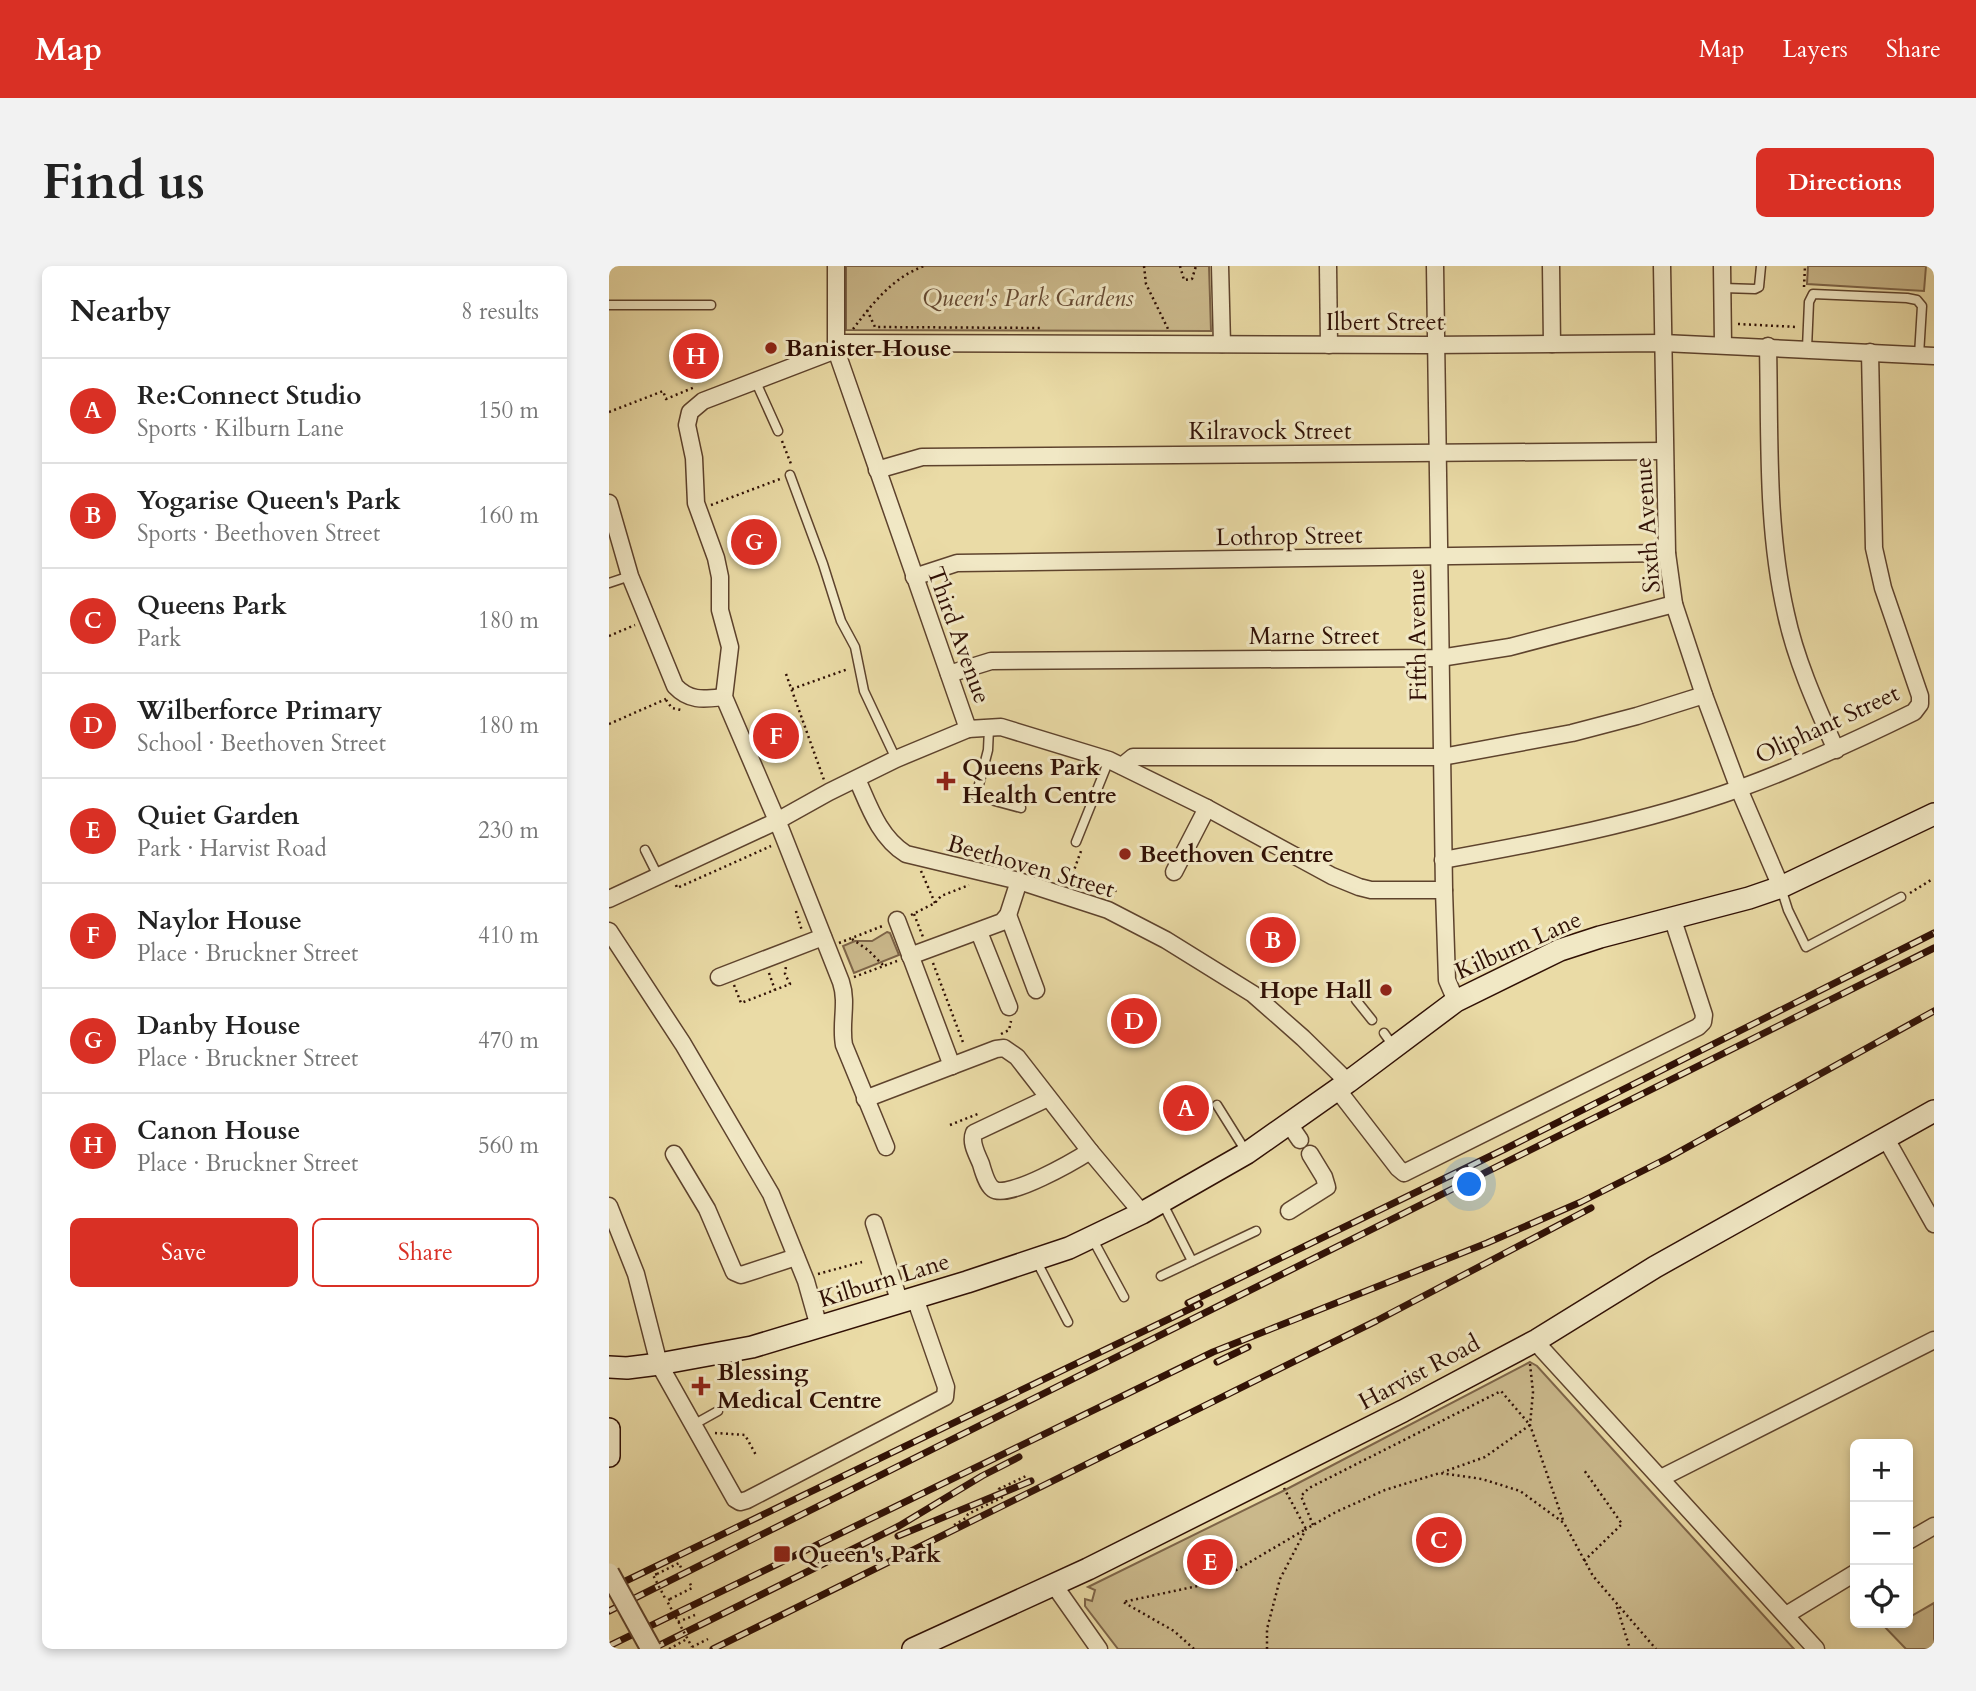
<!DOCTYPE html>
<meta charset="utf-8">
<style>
:root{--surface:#fff;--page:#f2f2f2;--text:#222;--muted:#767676;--line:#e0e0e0;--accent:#d93025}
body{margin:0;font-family:Cardo,serif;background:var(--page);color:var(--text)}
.controls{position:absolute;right:21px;bottom:21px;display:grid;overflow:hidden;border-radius:10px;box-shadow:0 4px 10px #0003}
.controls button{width:63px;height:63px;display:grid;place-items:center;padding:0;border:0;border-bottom:2px solid var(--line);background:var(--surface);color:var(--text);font:35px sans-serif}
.you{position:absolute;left:861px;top:919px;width:24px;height:24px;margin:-18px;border:5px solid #fff;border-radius:50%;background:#1a73e8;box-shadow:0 0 0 10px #1a73e833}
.badge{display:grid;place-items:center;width:46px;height:46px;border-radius:50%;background:var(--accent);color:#fff;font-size:23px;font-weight:700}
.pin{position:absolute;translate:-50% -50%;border:4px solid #fff;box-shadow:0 2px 7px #0006}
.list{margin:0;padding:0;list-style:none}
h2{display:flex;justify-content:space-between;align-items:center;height:91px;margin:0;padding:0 28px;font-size:30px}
h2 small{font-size:23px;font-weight:400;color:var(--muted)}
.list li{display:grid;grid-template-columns:46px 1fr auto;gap:21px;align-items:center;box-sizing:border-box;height:105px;padding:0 28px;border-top:2px solid var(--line)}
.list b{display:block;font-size:26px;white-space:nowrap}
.list p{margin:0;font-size:23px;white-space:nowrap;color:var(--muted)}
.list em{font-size:23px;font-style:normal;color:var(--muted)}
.actions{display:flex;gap:14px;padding:21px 28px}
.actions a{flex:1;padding:16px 0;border:2px solid var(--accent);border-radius:10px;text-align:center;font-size:24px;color:var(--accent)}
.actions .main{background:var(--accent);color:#fff}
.icon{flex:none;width:38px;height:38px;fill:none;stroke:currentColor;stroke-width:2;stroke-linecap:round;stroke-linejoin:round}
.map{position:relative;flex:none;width:1325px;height:1383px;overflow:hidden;border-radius:10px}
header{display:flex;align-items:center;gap:42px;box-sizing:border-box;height:98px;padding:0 35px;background:var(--accent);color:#fff}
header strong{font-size:33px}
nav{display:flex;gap:38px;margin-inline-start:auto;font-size:24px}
.intro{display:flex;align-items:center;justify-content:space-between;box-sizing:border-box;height:168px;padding:0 42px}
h1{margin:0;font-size:49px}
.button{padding:18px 32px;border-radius:10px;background:var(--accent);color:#fff;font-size:24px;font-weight:700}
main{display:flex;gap:42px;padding:0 42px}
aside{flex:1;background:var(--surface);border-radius:10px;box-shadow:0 4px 10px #0003}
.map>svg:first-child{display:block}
.green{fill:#cab88b;stroke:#7d6448;stroke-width:2}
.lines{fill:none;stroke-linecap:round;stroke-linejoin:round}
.service-casing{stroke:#5e432d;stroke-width:11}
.minor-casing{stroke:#5e432d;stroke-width:19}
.secondary-casing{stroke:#301005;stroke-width:24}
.path{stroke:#301005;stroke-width:2.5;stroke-dasharray:2 3.5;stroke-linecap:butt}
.service{stroke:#f1e8c5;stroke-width:8}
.minor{stroke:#f1e8c5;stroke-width:16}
.secondary{stroke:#f1e8c5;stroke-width:21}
.rail-casing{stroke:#301005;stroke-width:7}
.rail{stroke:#f1e8c5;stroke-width:4.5;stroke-dasharray:13;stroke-linecap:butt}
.tertiary-bridge-casing{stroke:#5e432d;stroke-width:23;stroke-linecap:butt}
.path-bridge{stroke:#301005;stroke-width:2.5;stroke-dasharray:2 3.5;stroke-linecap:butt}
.tertiary-bridge{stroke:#f1e8c5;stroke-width:19}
.poi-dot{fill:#8f2418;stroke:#f1e8c5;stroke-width:2.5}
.labels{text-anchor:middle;stroke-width:6;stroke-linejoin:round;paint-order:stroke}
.park-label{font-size:24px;font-style:italic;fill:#664b34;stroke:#f1e8c5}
.street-label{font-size:24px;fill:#301005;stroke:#f1e8c5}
.poi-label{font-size:24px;font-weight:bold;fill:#301005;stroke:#f1e8c5;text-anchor:start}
</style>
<header>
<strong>Map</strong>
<nav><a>Map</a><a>Layers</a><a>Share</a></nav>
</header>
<div class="intro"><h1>Find us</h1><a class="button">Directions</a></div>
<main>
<aside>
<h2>Nearby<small>8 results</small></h2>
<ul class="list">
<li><span class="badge">A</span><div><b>Re:Connect Studio</b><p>Sports · Kilburn Lane</p></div><em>150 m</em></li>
<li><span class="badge">B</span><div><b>Yogarise Queen's Park</b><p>Sports · Beethoven Street</p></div><em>160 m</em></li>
<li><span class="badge">C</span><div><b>Queens Park</b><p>Park</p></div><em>180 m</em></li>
<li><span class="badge">D</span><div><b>Wilberforce Primary</b><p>School · Beethoven Street</p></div><em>180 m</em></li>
<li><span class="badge">E</span><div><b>Quiet Garden</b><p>Park · Harvist Road</p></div><em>230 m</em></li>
<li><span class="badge">F</span><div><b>Naylor House</b><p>Place · Bruckner Street</p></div><em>410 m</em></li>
<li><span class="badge">G</span><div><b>Danby House</b><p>Place · Bruckner Street</p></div><em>470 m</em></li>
<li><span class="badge">H</span><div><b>Canon House</b><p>Place · Bruckner Street</p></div><em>560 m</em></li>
</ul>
<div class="actions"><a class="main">Save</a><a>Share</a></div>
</aside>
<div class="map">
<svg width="1325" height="1383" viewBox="0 0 1325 1383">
<rect width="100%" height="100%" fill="#eadba6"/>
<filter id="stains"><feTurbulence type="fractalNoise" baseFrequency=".00286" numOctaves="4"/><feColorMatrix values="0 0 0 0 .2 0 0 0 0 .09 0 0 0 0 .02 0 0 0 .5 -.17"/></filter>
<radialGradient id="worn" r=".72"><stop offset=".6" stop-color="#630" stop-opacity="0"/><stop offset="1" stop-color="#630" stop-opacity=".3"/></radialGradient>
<g class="green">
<polygon points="237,0 600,0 602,65 237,64"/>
<polygon points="1199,0 1317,0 1315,25 1198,18"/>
<polygon points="278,666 281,667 290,689 245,707 234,680 246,675 263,675"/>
<polygon points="921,1096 928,1100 1185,1383 509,1383 476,1340 476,1333 483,1335 486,1324 479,1321 676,1224"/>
<polygon points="1325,1337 1325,1383 1297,1383 1272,1357 1299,1357 1299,1352"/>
</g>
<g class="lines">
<g class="service-casing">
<g id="service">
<polyline points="1114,22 1146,23 1150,21 1152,0"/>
<polyline points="0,39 102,39"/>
<polyline points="1198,82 1200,36 1204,28 1298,32 1308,34 1313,40 1310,89"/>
<polyline points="146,114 169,165"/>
<polyline points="181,209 214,298 232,355 246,381 255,425 287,493"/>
<polyline points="0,317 21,310"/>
<polyline points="380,462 379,484 367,530 412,542"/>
<polyline points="467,576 500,494"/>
<polyline points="36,584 49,610"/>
<polyline points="1172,622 1179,644 1197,681 1292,631"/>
<polyline points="747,734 763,754"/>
<polyline points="775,767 785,781"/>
<polyline points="608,839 638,887"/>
<polyline points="553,936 583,995"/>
<polyline points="483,972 515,1031"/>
<polyline points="427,994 459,1056"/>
<polyline points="552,1010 647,965"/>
<polyline points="84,1159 109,1145"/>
</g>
</g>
<g class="minor-casing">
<g id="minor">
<polyline points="227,0 227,84 359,463 392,461 500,494 598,542 723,610 750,621 762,624 835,624"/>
<polyline points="611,0 613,78"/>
<polyline points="719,0 720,79"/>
<polyline points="826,0 835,624 838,714 847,735"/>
<polyline points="942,0 943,78"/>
<polyline points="1053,0 1058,287 1065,338 1095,429 1130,523 1172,621"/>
<polyline points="1113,0 1114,78"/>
<polyline points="227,77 818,79 1054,77 1325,90"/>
<path d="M1159,80C1161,170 1157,261 1177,348C1187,395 1208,441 1227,484"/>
<path d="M227,84L94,135L81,146L78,159L85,192L87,237L107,292L111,311V344L121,381L115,431L172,564L232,716C239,737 231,757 235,779L277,881"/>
<polyline points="268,204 313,191 1055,185"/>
<path d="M0,237L21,310L66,420C81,436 96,433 115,431"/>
<polyline points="305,311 348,297 1058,287"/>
<polyline points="340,408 382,395 831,392 901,381 1065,338"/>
<polyline points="513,500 524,491 833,491 963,467 1028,450 1095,429"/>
<path d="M248,513C260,540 270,571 297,588L410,615L499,644L557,674L644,728L694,772L739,816"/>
<path d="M834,594C934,576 1034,557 1129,523C1190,501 1248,474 1305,446L1311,438V430L1274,322L1265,282L1261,86"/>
<polyline points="565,606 598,542"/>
<polyline points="0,633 168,555 220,526 287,493 359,463"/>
<polyline points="399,649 427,724"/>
<polyline points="288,654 343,800"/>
<polyline points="0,665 74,778 162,928 197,1015 210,1061"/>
<polyline points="370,666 400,741"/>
<polyline points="301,690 393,656 399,649 410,615"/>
<polyline points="110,711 214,671"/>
<polyline points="728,823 789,902 795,907 1089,761 1094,756 1095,749 1063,651"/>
<path d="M439,832L365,867C361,877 368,888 372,898C374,905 378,919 384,923C399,934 467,894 481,885"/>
<polyline points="256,833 387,783 395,782 408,791 481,885 533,947"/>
<polyline points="680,858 691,874"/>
<polyline points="1276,871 1325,958"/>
<polyline points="65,888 98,943 125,1006 132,1009 187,991"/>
<polyline points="0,940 27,1008 50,1098 126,1233 131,1236 138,1234 336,1131 337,1121 306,1032"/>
<polyline points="680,945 718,921 715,911 701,888"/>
<polyline points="265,957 291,1037"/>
<polyline points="928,1074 933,1083 1207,1383"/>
<polyline points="1052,1212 1325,1074"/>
<polyline points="1299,1275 1325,1260"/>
<polyline points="445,1319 490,1383"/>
<polyline points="1177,1349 1246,1307"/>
</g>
</g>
<g class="secondary-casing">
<g id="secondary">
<polyline points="0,1101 18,1102 50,1098 143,1081 358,1016 460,982 533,947 638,887 739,816 847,735 951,684 991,671 1140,632 1172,621 1325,548"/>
<polyline points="0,1163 0,1190"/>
<polyline points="304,1383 479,1303 794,1145 928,1074 1046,1001 1325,845"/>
</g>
</g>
<g class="path">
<polyline points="535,0 537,18 560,65"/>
<polyline points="571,0 575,14 583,13 587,0"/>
<polyline points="1195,21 1196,0"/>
<polyline points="258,44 266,61 432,62"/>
<polyline points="1129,58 1188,61"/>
<path d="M244,63C264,37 283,12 315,0"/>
<polyline points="0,146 54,125 57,133 86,121"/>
<polyline points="173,175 182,198"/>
<polyline points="102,239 171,213"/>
<polyline points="0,370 26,359"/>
<polyline points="177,408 215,514"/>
<polyline points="183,423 239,403"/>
<polyline points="57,434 63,442 72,444"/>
<polyline points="0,458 57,433"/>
<polyline points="312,605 326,637"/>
<polyline points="460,618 472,585"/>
<polyline points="67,619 68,622 162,580"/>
<polyline points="1301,627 1322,614"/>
<polyline points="504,631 508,621"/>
<polyline points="187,645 193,665"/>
<polyline points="305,648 314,671"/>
<polyline points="302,649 326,637 332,630 360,619"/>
<polyline points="243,673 259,684 275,700"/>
<polyline points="230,677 276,659"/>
<polyline points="324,697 355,779"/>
<polyline points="160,707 166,724"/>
<polyline points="245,711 288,695"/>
<polyline points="125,719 132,737 181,718 176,708 177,700"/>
<polyline points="392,768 400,764 402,755"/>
<polyline points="341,859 371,847"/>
<polyline points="209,1008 253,996"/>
<polyline points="921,1098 924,1126 921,1159 955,1257"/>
<polyline points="106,1167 136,1169 147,1189"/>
<polyline points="345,1259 357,1252 359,1248 394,1231 390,1223 419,1209"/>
<polyline points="704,1259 692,1230 700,1222 892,1125 921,1159 876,1191 834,1206"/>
<polyline points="975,1295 1013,1258 975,1204"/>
<polyline points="48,1308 70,1297 73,1304"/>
<polyline points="61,1333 83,1322 80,1315"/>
<polyline points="1008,1341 1021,1383"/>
<polyline points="69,1356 86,1349"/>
<polyline points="83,1381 99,1373"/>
<polyline points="585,1383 565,1365 514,1336 607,1316 697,1263 675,1222"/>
<polyline points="658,1383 658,1363 671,1313 697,1263 727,1246 776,1224 831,1207 873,1213 911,1225 955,1257 984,1310 1047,1383"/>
</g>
<use href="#service" class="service"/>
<use href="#minor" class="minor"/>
<use href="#secondary" class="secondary"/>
<g class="rail-casing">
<g id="rail">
<polyline points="579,1037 896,883 1325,667"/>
<polyline points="608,1096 639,1081"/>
<polyline points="289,1270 422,1215"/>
<polyline points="0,1323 591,1038"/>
<polyline points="0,1345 1325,682"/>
<polyline points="0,1380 604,1086 878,977 972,936 1059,892 1325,745"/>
<polyline points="43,1383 290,1260 373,1210 410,1191"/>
<polyline points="104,1383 767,1055 982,942"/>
</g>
</g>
<use href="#rail" class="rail"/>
<g class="tertiary-bridge-casing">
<polyline id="tertiary-bridge" points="0,1307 42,1383"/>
</g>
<g class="path-bridge">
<polyline points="48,1308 44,1309 57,1334"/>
<polyline points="61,1333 58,1335 83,1381"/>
<polyline points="60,1383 78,1373"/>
</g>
<use href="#tertiary-bridge" class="tertiary-bridge"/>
</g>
<g class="poi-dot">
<circle cx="162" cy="82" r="7"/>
<path d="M333.5 504.5h7v7h7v7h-7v7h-7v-7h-7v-7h7z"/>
<circle cx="516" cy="588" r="7"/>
<circle cx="777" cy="724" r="7"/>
<path d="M88.5 1109.5h7v7h7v7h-7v7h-7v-7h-7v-7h7z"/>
<rect x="164" y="1279" width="18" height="18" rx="3.5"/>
</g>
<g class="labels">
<g class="park-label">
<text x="419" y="40">Queen's Park Gardens</text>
</g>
<g class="street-label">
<text x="776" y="64">Ilbert Street</text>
<text x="661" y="173">Kilravock Street</text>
<text transform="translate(1038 259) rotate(-94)" y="8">Sixth Avenue</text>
<text transform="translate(680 270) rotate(-1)" y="8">Lothrop Street</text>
<text transform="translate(350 369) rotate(70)" y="8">Third Avenue</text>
<text transform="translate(808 369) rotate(-91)" y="8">Fifth Avenue</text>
<text x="705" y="378">Marne Street</text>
<text transform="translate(1218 458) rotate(-25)" y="8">Oliphant Street</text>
<text transform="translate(422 600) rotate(16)" y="8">Beethoven Street</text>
<text transform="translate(909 679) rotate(-24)" y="8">Kilburn Lane</text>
<text transform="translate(275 1014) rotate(-17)" y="8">Kilburn Lane</text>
<text transform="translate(810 1106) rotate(-28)" y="8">Harvist Road</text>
</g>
<g class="poi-label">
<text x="176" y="90">Banister House</text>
<text x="353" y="509">Queens Park<tspan x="353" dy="28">Health Centre</tspan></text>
<text x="530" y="596">Beethoven Centre</text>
<text x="763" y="732" text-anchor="end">Hope Hall</text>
<text x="108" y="1114">Blessing<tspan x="108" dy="28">Medical Centre</tspan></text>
<text x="189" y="1296">Queen's Park</text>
</g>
</g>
<rect width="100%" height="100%" filter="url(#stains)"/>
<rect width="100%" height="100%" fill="url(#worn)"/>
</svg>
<div class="controls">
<button>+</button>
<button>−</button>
<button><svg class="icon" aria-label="locate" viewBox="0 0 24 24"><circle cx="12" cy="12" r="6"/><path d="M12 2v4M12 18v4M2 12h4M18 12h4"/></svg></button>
</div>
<div class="you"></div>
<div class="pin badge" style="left:577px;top:842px">A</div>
<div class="pin badge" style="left:664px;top:674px">B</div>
<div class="pin badge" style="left:830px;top:1274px">C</div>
<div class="pin badge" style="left:525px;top:755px">D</div>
<div class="pin badge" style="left:601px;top:1296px">E</div>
<div class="pin badge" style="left:167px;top:470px">F</div>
<div class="pin badge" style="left:145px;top:276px">G</div>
<div class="pin badge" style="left:87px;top:90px">H</div>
</div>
</main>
